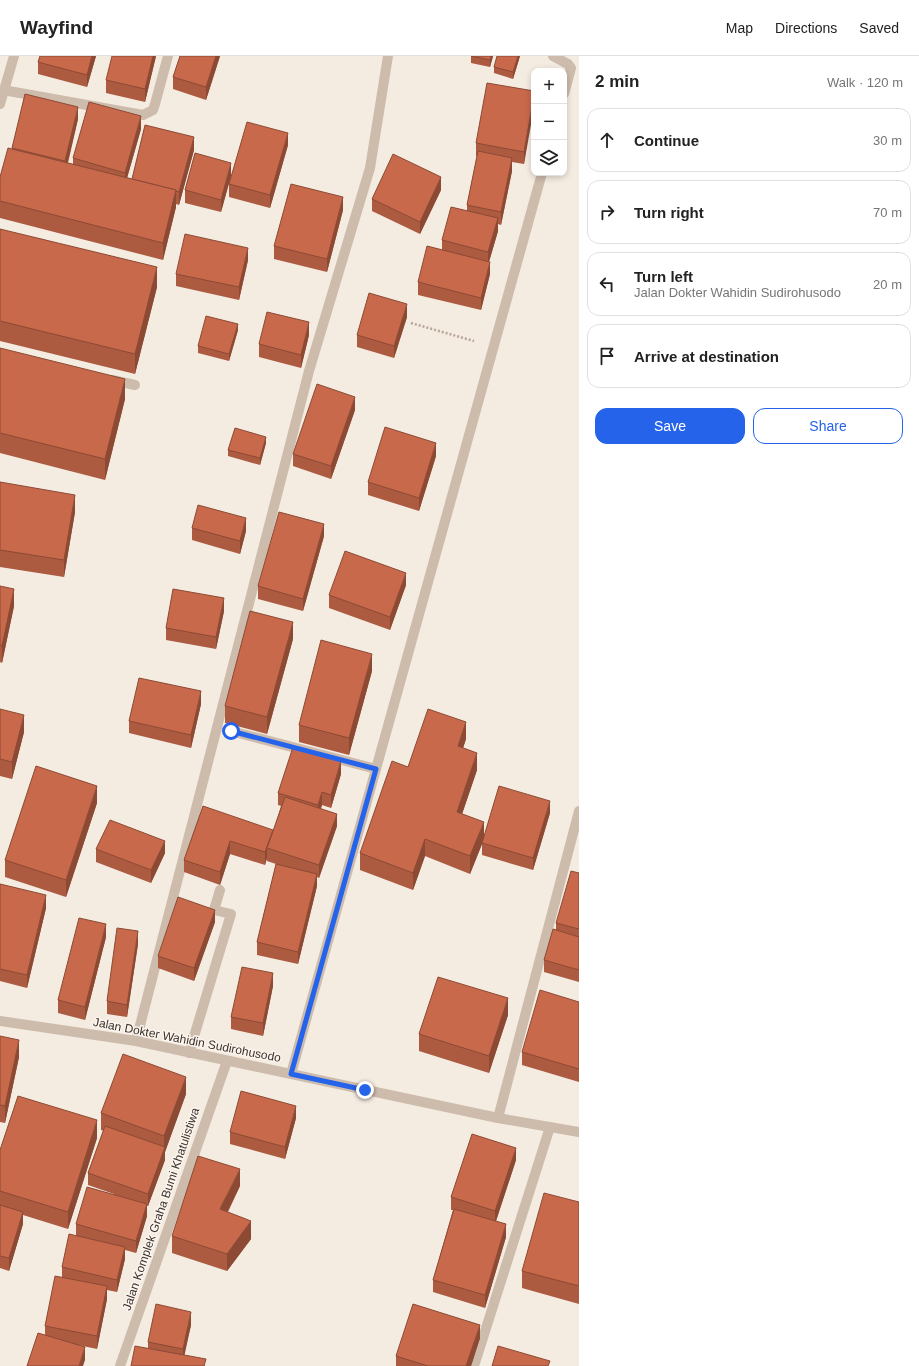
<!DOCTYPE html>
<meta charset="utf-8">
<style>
:root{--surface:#fff;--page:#f2f2f2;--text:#222;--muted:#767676;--line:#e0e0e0;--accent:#2563eb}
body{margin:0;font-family:Arial,sans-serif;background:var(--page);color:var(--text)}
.controls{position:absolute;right:12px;top:12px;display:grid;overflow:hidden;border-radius:8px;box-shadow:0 2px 6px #0003}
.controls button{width:36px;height:36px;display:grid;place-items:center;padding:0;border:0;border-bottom:1px solid var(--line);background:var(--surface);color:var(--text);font:20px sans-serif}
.stop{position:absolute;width:12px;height:12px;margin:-9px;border:3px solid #2563eb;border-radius:50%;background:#fff}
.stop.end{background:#2563eb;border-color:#fff;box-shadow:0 1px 4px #0008}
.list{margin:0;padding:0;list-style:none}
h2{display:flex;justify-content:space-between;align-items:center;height:52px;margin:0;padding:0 16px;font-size:17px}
h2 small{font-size:13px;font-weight:400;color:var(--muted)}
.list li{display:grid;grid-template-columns:26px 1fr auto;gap:12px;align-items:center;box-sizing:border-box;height:64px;margin:0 8px 8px;padding:0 8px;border:1px solid var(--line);border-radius:12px}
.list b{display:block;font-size:15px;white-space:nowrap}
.list p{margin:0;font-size:13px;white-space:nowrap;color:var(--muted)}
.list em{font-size:13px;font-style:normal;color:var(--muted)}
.actions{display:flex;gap:8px;padding:12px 16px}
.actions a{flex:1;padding:9px 0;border:1px solid var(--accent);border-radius:12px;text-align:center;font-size:14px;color:var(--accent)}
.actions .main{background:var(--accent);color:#fff}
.icon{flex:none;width:22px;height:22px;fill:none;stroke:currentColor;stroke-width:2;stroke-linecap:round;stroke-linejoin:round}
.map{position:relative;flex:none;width:579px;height:1310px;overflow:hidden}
header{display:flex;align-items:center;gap:24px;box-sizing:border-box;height:56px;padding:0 20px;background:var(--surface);border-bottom:1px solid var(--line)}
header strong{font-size:19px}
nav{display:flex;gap:22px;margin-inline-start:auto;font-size:14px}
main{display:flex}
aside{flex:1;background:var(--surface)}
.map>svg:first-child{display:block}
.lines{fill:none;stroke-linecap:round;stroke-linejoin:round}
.path{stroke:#b9a596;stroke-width:2.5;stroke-dasharray:2 2;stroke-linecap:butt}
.service{stroke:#cdbbac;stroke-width:10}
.minor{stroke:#cdbbac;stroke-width:10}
.tertiary{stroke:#cdbbac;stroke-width:10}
.wall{fill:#ac5a40}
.shaded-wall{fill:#8c4a34}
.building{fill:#c8694b;stroke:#8c4a34}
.route{stroke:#2563eb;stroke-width:5}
.labels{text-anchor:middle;stroke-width:3;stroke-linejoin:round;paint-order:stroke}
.street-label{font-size:12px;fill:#3b302b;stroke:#fbf5ee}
</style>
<header>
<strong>Wayfind</strong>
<nav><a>Map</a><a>Directions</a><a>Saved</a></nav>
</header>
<main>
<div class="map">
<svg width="579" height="1310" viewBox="0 0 579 1310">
<rect width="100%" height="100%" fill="#f4ebe1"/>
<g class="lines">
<polyline class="path" points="411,267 474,285"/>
<polyline class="service" points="189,997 231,858 214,854 220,834"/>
<g class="minor">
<polyline points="553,0 568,8 571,12 564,38"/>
<polyline points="3,34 143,59 153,54 155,48 168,0"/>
<polyline points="0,48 14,0"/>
<polyline points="112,324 135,329"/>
<polyline points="231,675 376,713"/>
<polyline points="136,985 309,315 370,112 388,0"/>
<polyline points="291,1018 542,117"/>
<polyline points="498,1062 579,755"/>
<polyline points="120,1310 227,1005"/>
<polyline points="474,1310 550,1071"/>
</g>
<polyline class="tertiary" points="0,965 136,985 498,1062 579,1076"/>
</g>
<g class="wall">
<polygon points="40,0 96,0 87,31 38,18 38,6"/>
<polygon points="156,0 145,46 106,37 106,24"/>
<polygon points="180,0 220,0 206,44 173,33 173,21"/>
<polygon points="471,0 493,0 490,11 471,7"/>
<polygon points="520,0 513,23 494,17 494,11"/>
<polygon points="534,35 524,108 512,106 512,115 501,169 498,168 498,175 489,206 490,218 481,254 418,239 418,226 442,194 442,184 467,155 467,149 477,100 476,100 476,87"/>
<polygon points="25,38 78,63 68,107 73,108 73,102 141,73 127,122 132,123 194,94 179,149 176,148 176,151 163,204 0,162 0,121 12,93"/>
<polygon points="288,89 270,152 229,141 229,128"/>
<polygon points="231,120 221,156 185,147 185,134"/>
<polygon points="441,134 420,178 372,155 372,143"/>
<polygon points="343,154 327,216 274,203 274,190"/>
<polygon points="0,173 157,231 135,318 0,285"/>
<polygon points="248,204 239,244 176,230 176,218"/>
<polygon points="407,261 394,302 357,291 357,279"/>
<polygon points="238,274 229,305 198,297 198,290"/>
<polygon points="309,279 301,312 259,301 259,288"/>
<polygon points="0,292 125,343 105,424 0,397"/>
<polygon points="355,354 331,423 293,410 293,398"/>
<polygon points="266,387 260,409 228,400 228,394"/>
<polygon points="436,400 419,455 368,439 368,426"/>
<polygon points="0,426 75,456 64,521 0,511"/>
<polygon points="192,472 246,475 240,498 192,484"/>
<polygon points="324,480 303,555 258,543 258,530"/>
<polygon points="406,529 390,574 329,552 329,539"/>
<polygon points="0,530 14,550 2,607 0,606"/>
<polygon points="224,555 216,593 166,584 166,572"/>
<polygon points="293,583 267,678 225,667 225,650"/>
<polygon points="372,615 349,699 299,686 299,669"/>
<polygon points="201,648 191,692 129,677 129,665"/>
<polygon points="0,653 24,676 12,723 0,720"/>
<polygon points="466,683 463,692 477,714 462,758 484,781 550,757 533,814 482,799 482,788 470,818 425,800 413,834 360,814 360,797 408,711"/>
<polygon points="341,718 331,752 322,749 321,752 337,770 319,822 317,821 317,830 298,908 257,899 257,886 276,808 267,805 267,802 265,809 230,798 220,829 184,816 184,804 203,750 273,776 281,750 278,749 278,737"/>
<polygon points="97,747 66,841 5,821 5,804"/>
<polygon points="96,793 165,797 151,827 96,806"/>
<polygon points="579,817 579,926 544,916 544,904 556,874 556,867"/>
<polygon points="0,828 46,852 27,932 0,925"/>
<polygon points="215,866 194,925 158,912 158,900"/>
<polygon points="106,881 85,964 58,957 58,944"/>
<polygon points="138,888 127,961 107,958 107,945"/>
<polygon points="273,930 263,980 231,973 231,961"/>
<polygon points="579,946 579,1026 522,1009 522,996"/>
<polygon points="508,959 489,1017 419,995 419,978"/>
<polygon points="0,980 19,1001 5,1067 0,1066"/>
<polygon points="186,1038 165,1096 165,1104 148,1150 147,1150 147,1160 136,1197 125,1194 125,1203 117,1236 107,1234 107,1243 97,1293 78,1289 85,1304 45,1279 45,1270 62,1221 62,1211 76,1180 76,1168 114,1138 88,1129 88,1117 104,1075 101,1074 101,1057"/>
<polygon points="296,1062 285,1103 230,1088 230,1076"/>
<polygon points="97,1082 68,1173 23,1159 23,1168 9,1215 0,1212 0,1094"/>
<polygon points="516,1104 496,1165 506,1181 485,1252 433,1236 433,1224 453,1154 451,1154 451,1141"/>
<polygon points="240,1130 228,1156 251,1183 227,1215 172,1197 172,1180"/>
<polygon points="579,1146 579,1248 522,1232 522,1215"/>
<polygon points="191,1269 184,1299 206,1310 148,1292 148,1286"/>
<polygon points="480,1282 471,1310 396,1310 396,1300"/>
</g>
<g class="shaded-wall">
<polygon points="92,0 96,0 87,31 87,19"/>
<polygon points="153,0 156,0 145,46 145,33"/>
<polygon points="216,0 220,0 206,44 206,31"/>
<polygon points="491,0 493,0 490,11 490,4"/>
<polygon points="518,0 520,0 513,23 513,16"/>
<polygon points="534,39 534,52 524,108 524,96"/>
<polygon points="78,51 78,63 65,117 65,105"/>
<polygon points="141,60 141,73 125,129 125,117"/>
<polygon points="288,77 288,89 270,152 270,139"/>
<polygon points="194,81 194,94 179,149 179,136"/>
<polygon points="512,102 512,115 501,169 501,156"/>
<polygon points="231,107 231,120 221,156 221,144"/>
<polygon points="441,121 441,134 420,178 420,166"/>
<polygon points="176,134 176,151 163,204 163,187"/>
<polygon points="343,141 343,154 327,216 327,203"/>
<polygon points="498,162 498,175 488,209 488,196"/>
<polygon points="248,192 248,204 239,244 239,231"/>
<polygon points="490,206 490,218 481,254 481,242"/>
<polygon points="157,211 157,231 135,318 135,298"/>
<polygon points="407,248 407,261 394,302 394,290"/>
<polygon points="309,266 309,279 301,312 301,299"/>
<polygon points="238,268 238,274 229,305 229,298"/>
<polygon points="125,323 125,343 105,424 105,403"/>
<polygon points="355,341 355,354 331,423 331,410"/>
<polygon points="266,381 266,387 260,409 260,402"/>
<polygon points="436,387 436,400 419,455 419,442"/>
<polygon points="75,439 75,456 64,521 64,504"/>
<polygon points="246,462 246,475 240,498 240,485"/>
<polygon points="324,468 324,480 303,555 303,543"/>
<polygon points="406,517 406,529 390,574 390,561"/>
<polygon points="14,533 14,550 2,607 2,590"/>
<polygon points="224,542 224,555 216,593 216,581"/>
<polygon points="293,566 293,583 267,678 267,661"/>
<polygon points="372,598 372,615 349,699 349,682"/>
<polygon points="201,635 201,648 191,692 191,679"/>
<polygon points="24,659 24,676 12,723 12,706"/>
<polygon points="466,666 466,683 458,707 458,690"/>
<polygon points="477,697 477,714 457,773 457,756"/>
<polygon points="341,705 341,718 331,752 331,739"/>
<polygon points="97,730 97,747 66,841 66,824"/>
<polygon points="322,736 322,749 318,762 318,749"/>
<polygon points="550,745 550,757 533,814 533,802"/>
<polygon points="337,758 337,770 319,822 319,809"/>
<polygon points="484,766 484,783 470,818 470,800"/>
<polygon points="273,774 273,786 267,792 267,802 265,809 265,796"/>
<polygon points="425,783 425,800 413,834 413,817"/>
<polygon points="165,785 165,797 151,827 151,814"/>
<polygon points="230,785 230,798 220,829 220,816"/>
<polygon points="317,818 317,830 298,908 298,896"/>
<polygon points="46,839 46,852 27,932 27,919"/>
<polygon points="215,854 215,866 194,925 194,912"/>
<polygon points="106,868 106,881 85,964 85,951"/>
<polygon points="138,875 138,888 127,961 127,949"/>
<polygon points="273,917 273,930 263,980 263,967"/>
<polygon points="508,942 508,959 489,1017 489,1000"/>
<polygon points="19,984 19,1001 5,1067 5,1050"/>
<polygon points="186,1021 186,1038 165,1096 165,1104 148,1150 148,1138 164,1092 164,1080"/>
<polygon points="296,1050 296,1062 285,1103 285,1091"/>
<polygon points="97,1064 97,1082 68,1173 68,1156"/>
<polygon points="516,1092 516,1104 495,1168 495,1155"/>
<polygon points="240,1113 240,1130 220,1170 220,1153"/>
<polygon points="147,1148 147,1160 136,1197 136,1185"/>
<polygon points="23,1156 23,1168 9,1215 9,1202"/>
<polygon points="251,1165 251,1183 227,1215 227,1198"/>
<polygon points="506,1168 506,1181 485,1252 485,1239"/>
<polygon points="125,1191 125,1203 117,1236 117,1224"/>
<polygon points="107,1230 107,1243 97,1293 97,1280"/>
<polygon points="191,1256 191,1269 183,1306 183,1293"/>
<polygon points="480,1269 480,1282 471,1310 466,1310"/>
<polygon points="85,1291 85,1304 83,1310 79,1310"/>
</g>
<g class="building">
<polygon points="40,0 92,0 87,19 38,6"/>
<polygon points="112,0 153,0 145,33 106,24"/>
<polygon points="180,0 216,0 206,31 173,21"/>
<polygon points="471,0 491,0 490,4"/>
<polygon points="497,0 518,0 513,16 494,11"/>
<polygon points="487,27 534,35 534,39 524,96 476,87"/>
<polygon points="25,38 78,51 65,105 12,92"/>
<polygon points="89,46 141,60 125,117 73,102"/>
<polygon points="247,66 288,77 270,139 229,128"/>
<polygon points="145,69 194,81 179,136 176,135 176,134 132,123"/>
<polygon points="8,92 176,134 163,187 0,145 0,121"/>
<polygon points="478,95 512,102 501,156 467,149"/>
<polygon points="195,97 231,107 221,144 185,134"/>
<polygon points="393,98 441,121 420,166 372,143"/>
<polygon points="291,128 343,141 327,203 274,190"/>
<polygon points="451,151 498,162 488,196 442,184"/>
<polygon points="0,173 157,211 135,298 0,265"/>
<polygon points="185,178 248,192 239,231 176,218"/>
<polygon points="427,190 490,206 481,242 418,226"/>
<polygon points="369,237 407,248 394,290 357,279"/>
<polygon points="267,256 309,266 301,299 259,288"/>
<polygon points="206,260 238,268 229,298 198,290"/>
<polygon points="0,292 125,323 105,403 0,377"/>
<polygon points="317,328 355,341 331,410 293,398"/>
<polygon points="385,371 436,387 419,442 368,426"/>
<polygon points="235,372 266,381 260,402 228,394"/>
<polygon points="0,426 75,439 64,504 0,494"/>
<polygon points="198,449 246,462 240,485 192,472"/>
<polygon points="279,456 324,468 303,543 258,530"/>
<polygon points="345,495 406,517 390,561 329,539"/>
<polygon points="0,530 14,533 2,590 0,589"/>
<polygon points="173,533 224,542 216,581 166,572"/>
<polygon points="250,555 293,566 267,661 225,650"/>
<polygon points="321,584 372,598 349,682 299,669"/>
<polygon points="139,622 201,635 191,679 129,665"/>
<polygon points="0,653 24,659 12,706 0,703"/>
<polygon points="428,653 466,666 458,690 477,697 457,756 484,766 470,800 425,783 413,817 360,797 392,705 408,711"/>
<polygon points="293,691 341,705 331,739 322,736 318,749 278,737"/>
<polygon points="36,710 97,730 66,824 5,804"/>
<polygon points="499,730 550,745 533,802 482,787"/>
<polygon points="285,741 337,758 319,809 267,792"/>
<polygon points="203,750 273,774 265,796 230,785 220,816 184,804"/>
<polygon points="110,764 165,785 151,814 96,793"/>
<polygon points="276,808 317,818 298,896 257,886"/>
<polygon points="571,815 579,817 579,873 556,867"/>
<polygon points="0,828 46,839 27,919 0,913"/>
<polygon points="178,841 215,854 194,912 158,900"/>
<polygon points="79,862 106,868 85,951 58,944"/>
<polygon points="117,872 138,875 127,949 107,945"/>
<polygon points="553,873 579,881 579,914 544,904"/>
<polygon points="242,911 273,917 263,967 231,961"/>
<polygon points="438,921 508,942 489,1000 419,978"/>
<polygon points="540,934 579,946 579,1013 522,996"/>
<polygon points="0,980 19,984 5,1050 0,1049"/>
<polygon points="123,998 186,1021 164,1080 101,1057"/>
<polygon points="241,1035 296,1050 285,1091 230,1076"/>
<polygon points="18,1040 97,1064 68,1156 0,1135 0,1094"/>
<polygon points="105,1070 165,1091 148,1138 88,1117"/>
<polygon points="472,1078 516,1092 495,1155 451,1141"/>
<polygon points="198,1100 240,1113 220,1153 251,1165 227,1198 172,1180"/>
<polygon points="87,1131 147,1148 136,1185 76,1168"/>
<polygon points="544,1137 579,1146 579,1230 522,1215"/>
<polygon points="0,1149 23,1156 9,1202 0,1200"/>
<polygon points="454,1153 506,1168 485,1239 433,1224"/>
<polygon points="69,1178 125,1191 117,1224 62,1211"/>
<polygon points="55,1220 107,1230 97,1280 45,1270"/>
<polygon points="156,1248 191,1256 183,1293 148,1286"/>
<polygon points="413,1248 480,1269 466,1310 428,1310 396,1300"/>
<polygon points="38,1277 85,1291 79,1310 27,1310"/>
<polygon points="135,1290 206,1303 204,1310 131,1310"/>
<polygon points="498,1290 550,1305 548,1310 492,1310"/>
</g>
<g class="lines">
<polyline class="route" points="231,675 376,713 291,1018 365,1034"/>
</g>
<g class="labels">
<g class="street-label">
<text transform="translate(187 984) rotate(11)" y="4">Jalan Dokter Wahidin Sudirohusodo</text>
<text transform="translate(161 1153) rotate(-71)" y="4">Jalan Komplek Graha Bumi Khatulistiwa</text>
</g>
</g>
</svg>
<div class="controls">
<button>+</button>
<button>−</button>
<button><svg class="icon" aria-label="layers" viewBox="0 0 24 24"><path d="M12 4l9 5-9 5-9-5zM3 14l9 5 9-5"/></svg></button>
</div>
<div class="stop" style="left:231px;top:675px"></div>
<div class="stop end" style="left:365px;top:1034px"></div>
</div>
<aside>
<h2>2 min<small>Walk · 120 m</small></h2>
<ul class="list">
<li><svg class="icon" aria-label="ahead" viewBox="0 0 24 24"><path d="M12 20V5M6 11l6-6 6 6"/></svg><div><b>Continue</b></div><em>30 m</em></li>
<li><svg class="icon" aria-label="right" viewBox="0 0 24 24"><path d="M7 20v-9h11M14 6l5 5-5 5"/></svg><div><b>Turn right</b></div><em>70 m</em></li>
<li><svg class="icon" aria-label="left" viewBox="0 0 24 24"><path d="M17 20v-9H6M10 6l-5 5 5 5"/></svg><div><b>Turn left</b><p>Jalan Dokter Wahidin Sudirohusodo</p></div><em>20 m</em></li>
<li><svg class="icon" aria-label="arrive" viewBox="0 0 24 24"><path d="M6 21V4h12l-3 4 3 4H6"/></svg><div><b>Arrive at destination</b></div></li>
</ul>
<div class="actions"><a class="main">Save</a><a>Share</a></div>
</aside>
</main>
